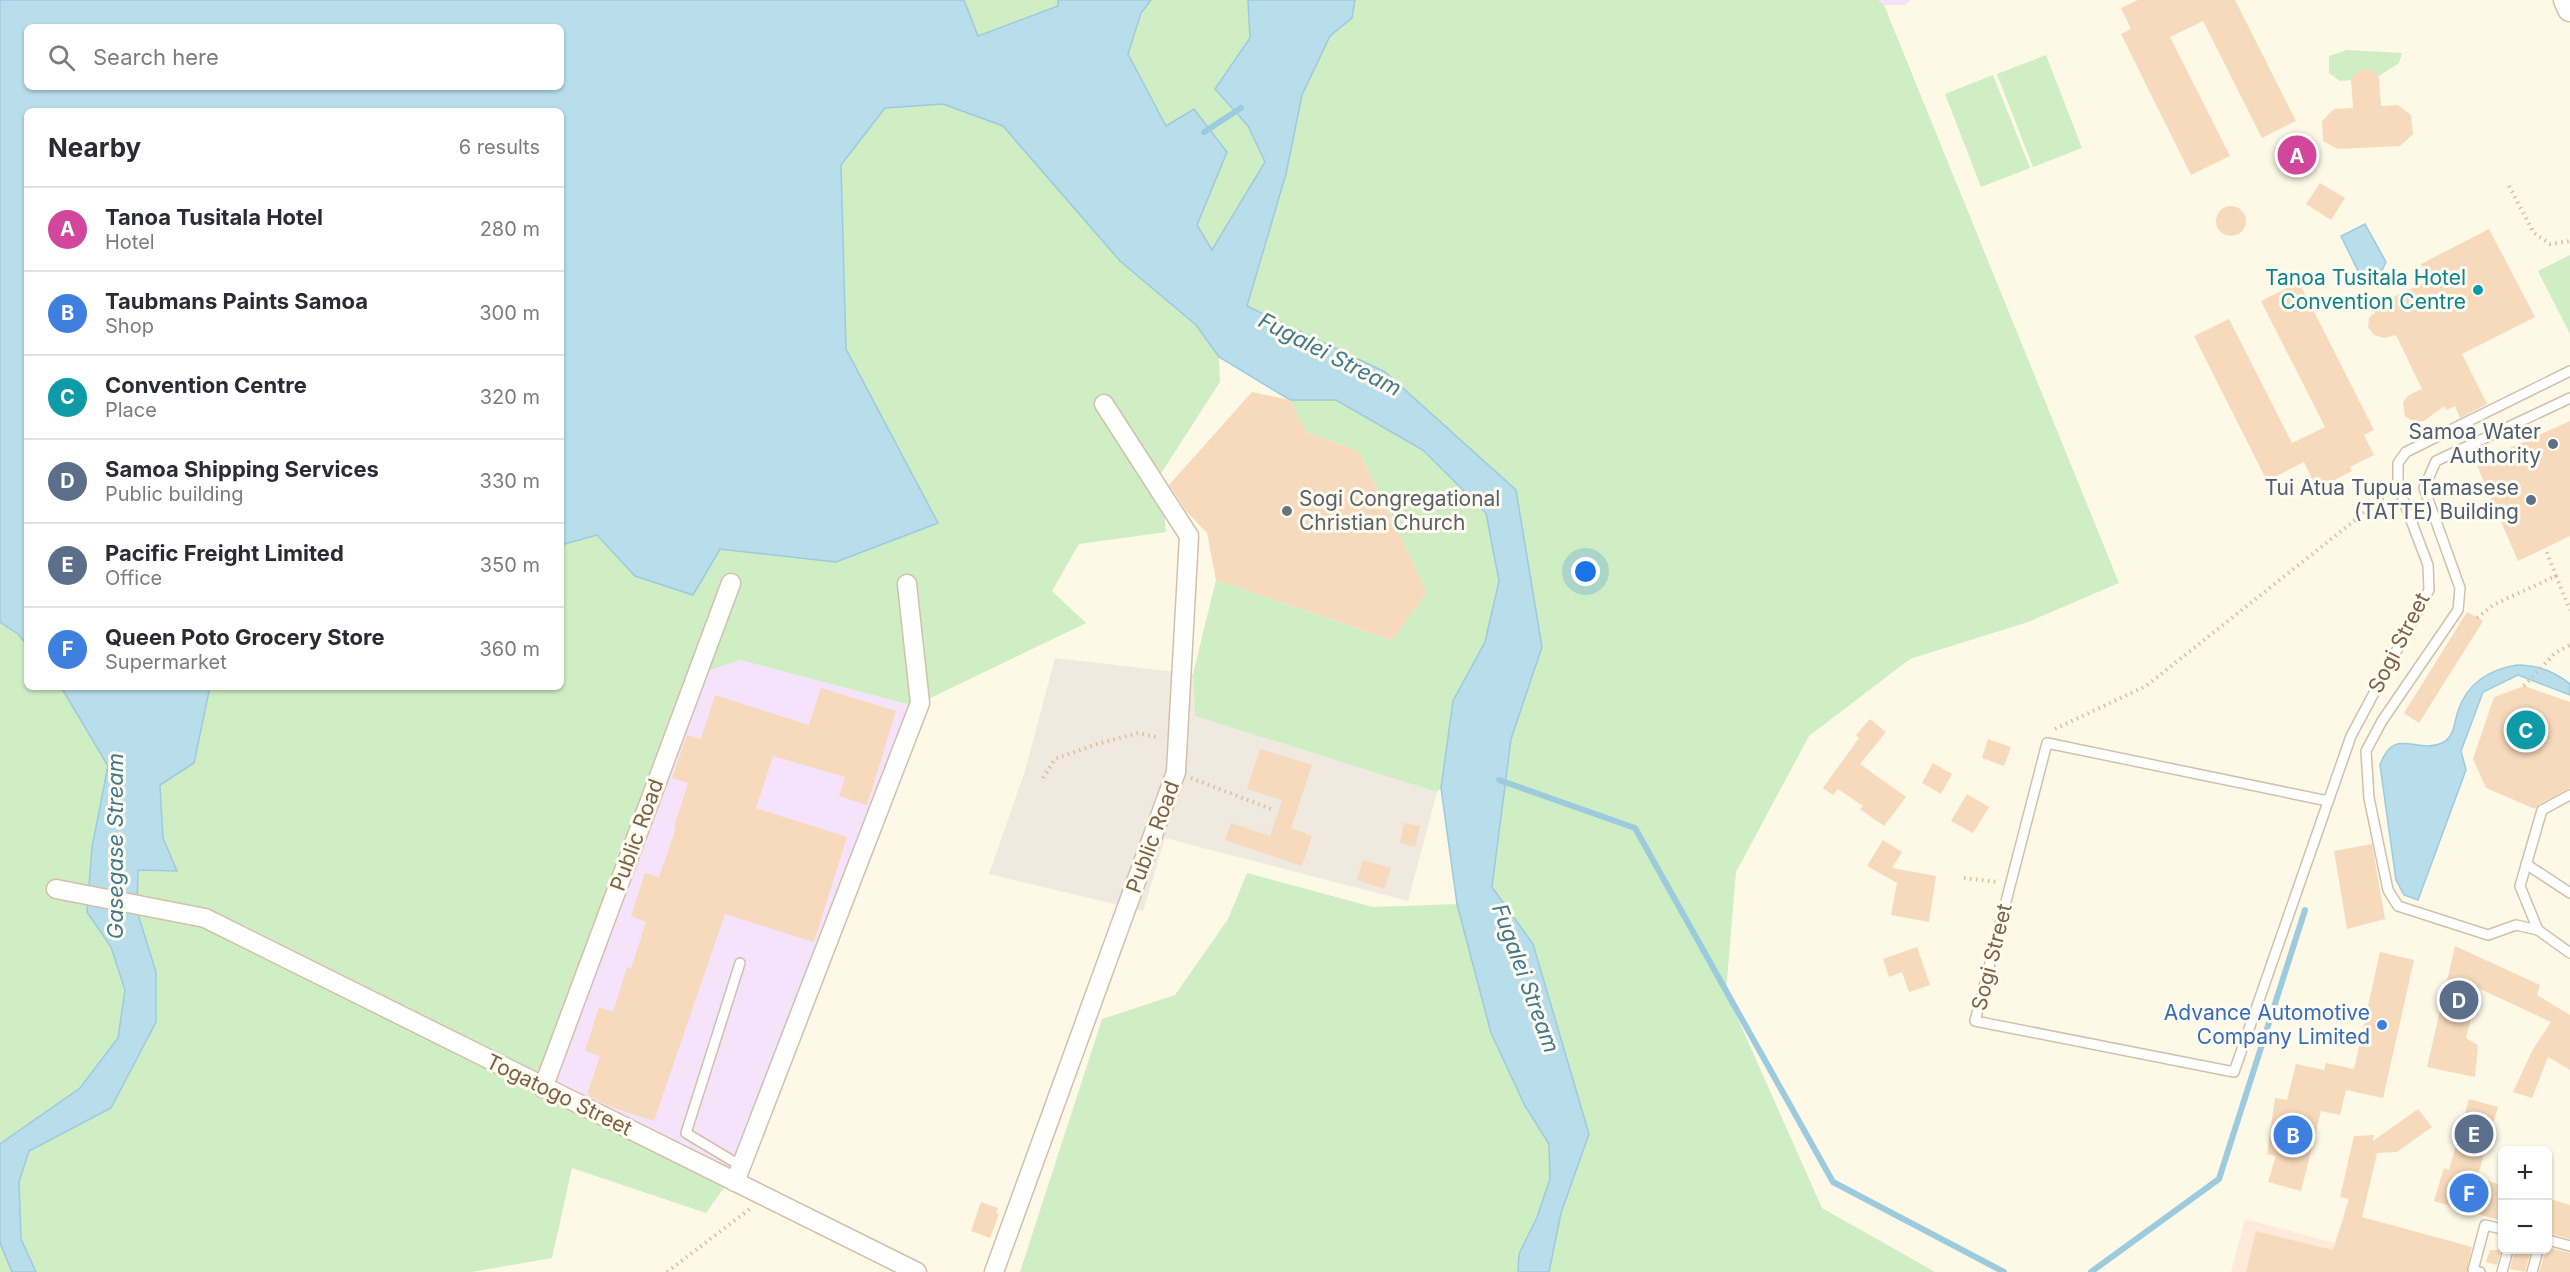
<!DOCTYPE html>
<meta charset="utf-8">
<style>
:root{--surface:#fff;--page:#f2f2f3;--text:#2b2b33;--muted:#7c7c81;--line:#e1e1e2;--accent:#1a73e8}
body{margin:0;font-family:Inter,sans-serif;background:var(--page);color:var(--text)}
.controls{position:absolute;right:18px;bottom:18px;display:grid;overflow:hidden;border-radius:9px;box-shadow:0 2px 4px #0004}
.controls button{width:54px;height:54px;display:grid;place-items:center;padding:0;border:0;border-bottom:2px solid var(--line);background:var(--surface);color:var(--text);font:30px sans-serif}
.you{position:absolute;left:1586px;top:572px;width:21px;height:21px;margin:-15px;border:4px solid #fff;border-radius:50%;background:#1a73e8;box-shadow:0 0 0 9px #1a73e833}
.badge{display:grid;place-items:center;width:39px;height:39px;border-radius:50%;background:var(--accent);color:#fff;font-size:20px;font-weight:700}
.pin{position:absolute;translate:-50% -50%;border:3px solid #fff;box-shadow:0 2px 6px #0006}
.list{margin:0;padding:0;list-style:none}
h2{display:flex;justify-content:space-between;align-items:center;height:78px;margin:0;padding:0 24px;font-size:26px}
h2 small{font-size:20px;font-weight:400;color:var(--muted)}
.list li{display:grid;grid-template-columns:39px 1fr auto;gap:18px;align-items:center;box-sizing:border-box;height:84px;padding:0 24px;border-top:2px solid var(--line)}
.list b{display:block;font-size:22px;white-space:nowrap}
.list p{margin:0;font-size:20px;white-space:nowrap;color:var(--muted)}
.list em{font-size:20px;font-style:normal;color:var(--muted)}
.icon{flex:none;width:33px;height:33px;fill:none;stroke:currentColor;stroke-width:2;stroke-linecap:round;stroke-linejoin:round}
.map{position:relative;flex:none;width:2570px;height:1272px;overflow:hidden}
.search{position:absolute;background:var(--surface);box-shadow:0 2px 4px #0004;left:24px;top:24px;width:540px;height:66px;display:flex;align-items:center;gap:15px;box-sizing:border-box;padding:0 21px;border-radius:9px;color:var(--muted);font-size:22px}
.panel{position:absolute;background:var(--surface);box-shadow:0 2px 4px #0004;left:24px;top:108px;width:540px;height:582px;border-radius:9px}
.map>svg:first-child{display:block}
.commercial{fill:#ffeada}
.industrial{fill:#efe9e0}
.education{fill:#f5e3fb}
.green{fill:#cfeec3}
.water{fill:#b8ddeb;stroke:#9dcbde;stroke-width:1.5;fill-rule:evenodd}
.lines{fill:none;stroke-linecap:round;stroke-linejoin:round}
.stream{stroke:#9dcbde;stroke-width:6}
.building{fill:#f7dabb}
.service-casing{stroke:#d2c1aa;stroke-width:12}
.minor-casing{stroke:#d2c1aa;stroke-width:21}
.secondary-casing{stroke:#d5c2a8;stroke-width:27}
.path{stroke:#dcbe9e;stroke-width:4;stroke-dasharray:1.5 4.5;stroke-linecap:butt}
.service{stroke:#fff;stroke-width:9}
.minor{stroke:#fff;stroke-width:18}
.secondary{stroke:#fff;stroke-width:24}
.culture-dot{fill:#0f9aa8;stroke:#fffbef;stroke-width:2}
.service-dot{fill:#5c6f8a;stroke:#fffbef;stroke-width:2}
.worship-dot{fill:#6b7280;stroke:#fffbef;stroke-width:2}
.shop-dot{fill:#3f7fe0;stroke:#fffbef;stroke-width:2}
.labels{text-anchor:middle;stroke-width:6;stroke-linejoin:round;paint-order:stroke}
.culture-label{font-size:21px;fill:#0d838f;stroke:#fffbef;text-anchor:end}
.service-label{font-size:21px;fill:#4e5e75;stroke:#fffbef;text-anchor:end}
.worship-label{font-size:21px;fill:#5b616d;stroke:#fffbef;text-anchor:start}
.street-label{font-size:21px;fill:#7b6148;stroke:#fffbef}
.shop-label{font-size:21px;fill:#366cbe;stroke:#fffbef;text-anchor:end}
.water-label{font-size:22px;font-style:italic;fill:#3f7990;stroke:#fffbef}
</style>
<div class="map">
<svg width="2570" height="1272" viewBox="0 0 2570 1272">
<rect width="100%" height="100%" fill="#fef8e7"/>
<polygon class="commercial" points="2245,1219 2442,1272 2231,1272"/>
<polygon class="industrial" points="1055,658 1193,674 1195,716 1437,792 1408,901 1165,838 1143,911 989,874 1025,771"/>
<g class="education">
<polygon points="1878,0 1911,0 1905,5 1884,5"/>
<polygon points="740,660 914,706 733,1175 548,1086 705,672"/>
</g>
<g class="green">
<polygon points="964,0 1058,0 1058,6 977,36"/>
<polygon points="1151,0 1248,0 1250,38 1215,89 1248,126 1265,162 1212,250 1197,225 1227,152 1166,126 1128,54 1141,13"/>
<polygon points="1355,0 1878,0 1884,5 2119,583 2028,622 1910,659 1809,736 1736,872 1726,992 1822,1208 1935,1272 1549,1272 1561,1213 1533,944 1492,887 1511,739 1516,490 1247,306 1286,174 1302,95 1330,36 1352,18"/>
<polygon points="2347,50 2402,53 2399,63 2376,78 2340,81 2329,73 2329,56"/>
<polygon points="2046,55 2082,148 2033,167 1997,74"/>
<polygon points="1993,75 2030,168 1981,187 1945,94"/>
<polygon points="943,104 1003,126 1120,261 1196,325 1219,357 1220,382 1160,475 1166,532 1079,544 1052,591 1086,623 914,706 740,660 705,672 549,1086 733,1175 706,1213 572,1168 552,1258 472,1272 0,1272 0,622 18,634 27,632 27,687 561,687 561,545 597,535 635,576 720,549 938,523 846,349 841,165 885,108"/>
<polygon points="2570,255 2570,334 2538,271"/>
<polygon points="1290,400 1336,400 1423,450 1486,513 1499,581 1485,642 1453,701 1441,788 1437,792 1195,716 1193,674 1216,580 1392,640 1427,592 1359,452 1306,432"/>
<polygon points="1247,873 1373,907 1457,904 1491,1033 1525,1106 1549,1144 1550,1179 1540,1208 1519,1254 1518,1272 1020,1272 1102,1019 1175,995 1228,919"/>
</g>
<g class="water">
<path d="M0,0H964L978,36L1058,6V0H1151L1141,13L1128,54L1166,126L1194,109L1227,152L1197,225L1212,250L1265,162L1248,126L1215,89L1250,38L1248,0H1355L1352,18L1330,36L1302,95L1286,174L1247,306L1385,372L1516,490L1542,647L1511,739L1492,887L1533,944L1589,1134L1561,1213L1549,1272H1518L1519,1254L1537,1217L1550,1179L1549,1144L1525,1106L1491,1033L1457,904L1441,788L1453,701L1485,642L1499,581L1486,513L1423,450L1336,400H1290L1219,357L1196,325L1120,261L1003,126L943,104L885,108L841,165L846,349L938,523L836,562L720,549L693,595L635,576L597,535L561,545V111H27V645L18,634L0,622ZM27,27H561V87H27Z"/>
<polygon points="2365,224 2386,262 2378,279 2360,275 2341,236"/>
<path d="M2517,665C2537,665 2554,671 2570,684V695L2518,675L2483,692L2461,751L2466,770L2418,900L2404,895L2396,880L2380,765C2394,725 2417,755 2442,743C2455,737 2454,722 2458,711C2467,683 2490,669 2517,665Z"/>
<polygon points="61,687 210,687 194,763 160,785 163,838 177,871 138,870 137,911 156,972 156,1022 111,1108 29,1151 19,1182 21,1239 36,1272 12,1272 0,1243 0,1144 80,1088 118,1038 125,990 111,947 87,912 92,847 108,766"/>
</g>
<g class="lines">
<g class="stream">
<polyline points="1204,132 1241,108"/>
<polyline points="1499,780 1635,828 1833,1182 2004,1272"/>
<polyline points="2091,1272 2219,1179 2305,910"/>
</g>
</g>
<g class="building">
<polygon points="2138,0 2235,0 2296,121 2262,138 2203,21 2170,37 2230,156 2191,175 2121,34 2131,29 2121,8"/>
<polygon points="2373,69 2379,78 2381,106 2398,105 2411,115 2413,134 2400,146 2338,149 2323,141 2322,121 2334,109 2353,108 2351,79 2357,71"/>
<polygon points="2320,183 2345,198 2331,220 2306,204"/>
<circle cx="2231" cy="221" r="15"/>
<polygon points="2489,229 2535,317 2462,354 2487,404 2460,418 2455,406 2446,410 2444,406 2424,421 2414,422 2405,416 2403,402 2409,395 2422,389 2396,335 2384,338 2374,335 2368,327 2369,318 2389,299 2429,280 2421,264"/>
<polygon points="2299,282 2374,430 2364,435 2374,455 2350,467 2352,471 2317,489 2304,462 2267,481 2194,336 2229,319 2292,443 2325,427 2261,301"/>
<polygon points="1252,392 1290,400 1306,432 1359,452 1427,592 1392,640 1216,580 1207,533 1186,511 1169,485"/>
<polygon points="2570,421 2570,536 2518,561 2476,463"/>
<polygon points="2467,612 2483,621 2419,723 2404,713"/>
<polygon points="2524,686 2570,702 2570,788 2539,804 2535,809 2486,788 2473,759 2494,697"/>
<polygon points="821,688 896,711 867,805 839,796 845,777 773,756 756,808 847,837 814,942 725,914 654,1121 611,1107 587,1095 600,1056 585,1051 599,1007 613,1012 627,967 631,969 646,922 631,916 645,873 659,877 676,828 674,827 688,783 672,778 687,735 701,739 715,695 809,725"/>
<polygon points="1870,719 1886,732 1860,764 1906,797 1884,826 1860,809 1863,806 1838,789 1833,795 1823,788 1859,738 1856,735"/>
<polygon points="1988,739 2011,747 2004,766 1982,758"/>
<polygon points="1260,749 1312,765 1291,828 1312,836 1302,866 1225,840 1231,823 1270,836 1282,800 1247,789"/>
<polygon points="1933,763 1952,774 1941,794 1922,783"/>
<polygon points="1967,794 1989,807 1973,833 1951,821"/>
<polygon points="1404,823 1420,826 1415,847 1400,843"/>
<polygon points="1883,840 1902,852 1892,868 1936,876 1929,922 1891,915 1897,883 1867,866"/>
<polygon points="2372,844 2385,919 2347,929 2334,851"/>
<polygon points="1363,860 1391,868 1384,889 1357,880"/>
<polygon points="2455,946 2540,985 2537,995 2570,1015 2570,1070 2548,1057 2532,1098 2513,1092 2532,1051 2551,1022 2478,988 2466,1038 2478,1045 2475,1077 2427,1067"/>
<polygon points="1917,947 1930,985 1909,992 1902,972 1889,977 1883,959"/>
<polygon points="2380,952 2414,960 2383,1098 2346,1090 2340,1115 2321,1111 2301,1191 2268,1182 2276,1156 2267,1154 2275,1098 2287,1100 2296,1064 2324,1070 2326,1063 2354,1069"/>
<polygon points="2469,1099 2498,1107 2477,1178 2502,1185 2502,1221 2434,1201 2444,1168 2449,1170"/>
<polygon points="2418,1109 2432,1127 2397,1152 2377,1153 2362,1217 2472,1247 2467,1272 2246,1272 2256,1231 2333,1250 2349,1199 2340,1197 2354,1136 2374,1135 2373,1141"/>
<polygon points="2547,1198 2570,1205 2570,1239 2547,1233"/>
<polygon points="981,1202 998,1208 996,1213 999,1214 990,1238 971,1231"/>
<polygon points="2547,1247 2570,1253 2570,1272 2539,1272"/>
<polygon points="2490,1250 2501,1250 2497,1265 2486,1262"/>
<polygon points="2515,1250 2531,1250 2525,1272 2510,1269"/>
</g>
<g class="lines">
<g class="service-casing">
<g id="service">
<polyline points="2570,795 2542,810 2520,886 2538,930 2570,953"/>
<polyline points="2328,801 2047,743 1975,1021 2234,1072 2351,736 2429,590 2428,565 2398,486 2398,463 2406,452 2570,371"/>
<polyline points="2526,864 2570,893"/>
<polyline points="2538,930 2516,925 2488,935 2398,906 2388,890 2369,798 2366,751 2382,721 2458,610 2460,588 2424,488 2436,461 2570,398"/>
<polyline points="740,963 686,1133 741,1166"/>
<polyline points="2548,1240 2570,1246"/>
<polyline points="2480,1272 2473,1270 2485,1225 2502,1229"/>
<polyline points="2502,1272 2508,1250"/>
<polyline points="2532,1272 2538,1250"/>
</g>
</g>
<g class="minor-casing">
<g id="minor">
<polyline points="56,889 205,918 917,1272"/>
<polyline points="543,1088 731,583"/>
<polyline points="735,1182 920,703 907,584"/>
<polyline points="994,1272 1176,772 1189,536 1104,404"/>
</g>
</g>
<g class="secondary-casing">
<polyline id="secondary" points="2566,0 2570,9"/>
</g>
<g class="path">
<polyline points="2509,186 2534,233 2550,244 2570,241"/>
<polyline points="2556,576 2570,610"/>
<polyline points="2477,618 2493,605 2556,576 2545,548"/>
<polyline points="2524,686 2555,653 2570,645"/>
<polyline points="2055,729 2146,686 2388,494"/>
<polyline points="1043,778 1055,759 1097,744 1138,733 1160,738"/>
<polyline points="1191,778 1271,809"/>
<polyline points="1964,878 1997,882"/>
<polyline points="667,1272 751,1208"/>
</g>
<use href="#service" class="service"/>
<use href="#minor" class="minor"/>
<use href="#secondary" class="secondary"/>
</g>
<circle class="culture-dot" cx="2478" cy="290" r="6"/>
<g class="service-dot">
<circle cx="2553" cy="444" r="6"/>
<circle cx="2531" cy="500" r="6"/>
</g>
<circle class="worship-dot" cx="1287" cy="511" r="6"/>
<circle class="shop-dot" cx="2382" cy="1025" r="6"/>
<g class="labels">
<g class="culture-label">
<text x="2466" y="285">Tanoa Tusitala Hotel<tspan x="2466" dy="24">Convention Centre</tspan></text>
</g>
<g class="service-label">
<text x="2541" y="439">Samoa Water<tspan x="2541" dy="24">Authority</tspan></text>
<text x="2519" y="495">Tui Atua Tupua Tamasese<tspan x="2519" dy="24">(TATTE) Building</tspan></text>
</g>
<g class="worship-label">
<text x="1299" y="506">Sogi Congregational<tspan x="1299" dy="24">Christian Church</tspan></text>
</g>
<g class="street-label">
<text transform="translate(2399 643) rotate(-63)" y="7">Sogi Street</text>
<text transform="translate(637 835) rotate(-70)" y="7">Public Road</text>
<text transform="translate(1153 837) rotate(-70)" y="7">Public Road</text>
<text transform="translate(1992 957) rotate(-76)" y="7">Sogi Street</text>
<text transform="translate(559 1095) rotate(26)" y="7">Togatogo Street</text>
</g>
<g class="shop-label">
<text x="2370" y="1020">Advance Automotive<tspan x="2370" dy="24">Company Limited</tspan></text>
</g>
<g class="water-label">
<text transform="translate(1330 354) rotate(27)" y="8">Fugalei Stream</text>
<text transform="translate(115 846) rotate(-90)" y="8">Gasegase Stream</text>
<text transform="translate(1526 978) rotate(70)" y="8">Fugalei Stream</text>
</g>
</g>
</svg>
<div class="controls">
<button>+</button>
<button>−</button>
</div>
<div class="you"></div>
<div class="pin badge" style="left:2297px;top:155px;background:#d1479c">A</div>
<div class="pin badge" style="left:2293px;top:1135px;background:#3f7fe0">B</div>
<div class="pin badge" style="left:2526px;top:730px;background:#0f9aa8">C</div>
<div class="pin badge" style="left:2459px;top:1000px;background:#5c6f8a">D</div>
<div class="pin badge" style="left:2474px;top:1134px;background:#5c6f8a">E</div>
<div class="pin badge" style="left:2469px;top:1193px;background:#3f7fe0">F</div>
<div class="search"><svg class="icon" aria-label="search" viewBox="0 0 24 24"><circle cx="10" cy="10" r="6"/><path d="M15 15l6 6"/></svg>Search here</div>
<section class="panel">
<h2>Nearby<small>6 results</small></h2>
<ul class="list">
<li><span class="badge" style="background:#d1479c">A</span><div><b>Tanoa Tusitala Hotel</b><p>Hotel</p></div><em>280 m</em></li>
<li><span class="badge" style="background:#3f7fe0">B</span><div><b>Taubmans Paints Samoa</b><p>Shop</p></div><em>300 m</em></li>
<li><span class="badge" style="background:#0f9aa8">C</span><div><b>Convention Centre</b><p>Place</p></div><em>320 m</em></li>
<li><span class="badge" style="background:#5c6f8a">D</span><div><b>Samoa Shipping Services</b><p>Public building</p></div><em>330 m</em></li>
<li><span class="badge" style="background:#5c6f8a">E</span><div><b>Pacific Freight Limited</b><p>Office</p></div><em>350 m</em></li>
<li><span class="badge" style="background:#3f7fe0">F</span><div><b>Queen Poto Grocery Store</b><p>Supermarket</p></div><em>360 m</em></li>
</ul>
</section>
</div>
